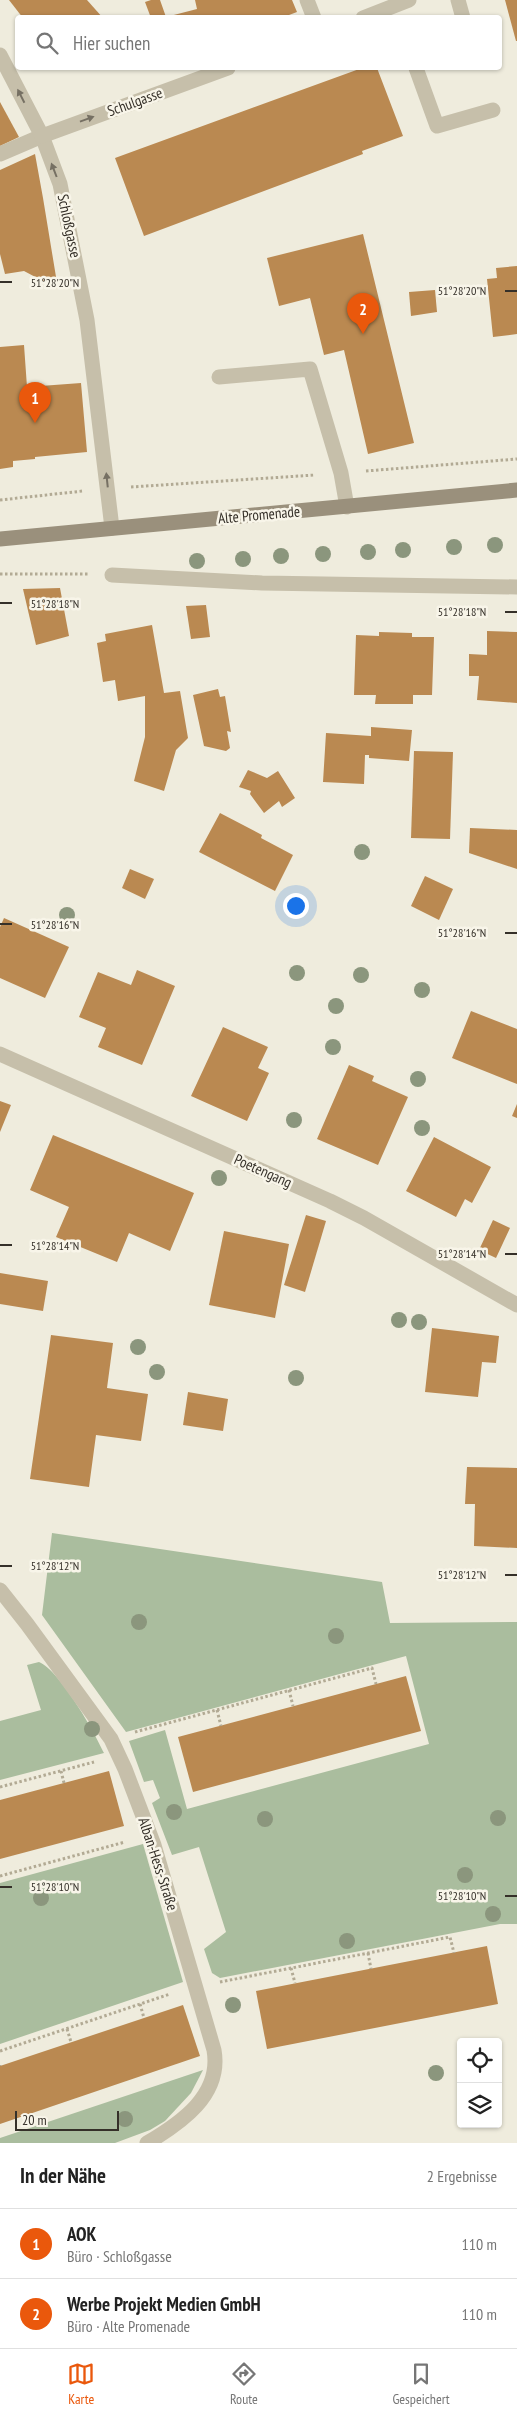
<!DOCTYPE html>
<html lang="de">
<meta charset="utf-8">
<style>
:root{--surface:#fff;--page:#f2f2f2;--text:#222;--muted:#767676;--line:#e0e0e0;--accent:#ea580c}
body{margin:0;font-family:"PT Sans Narrow",sans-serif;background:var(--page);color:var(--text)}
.controls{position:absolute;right:15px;bottom:15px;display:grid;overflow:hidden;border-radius:5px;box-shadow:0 1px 4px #0004}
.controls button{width:45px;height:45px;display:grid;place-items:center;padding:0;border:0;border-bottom:1px solid var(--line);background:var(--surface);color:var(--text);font:25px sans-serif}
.scale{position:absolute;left:15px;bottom:12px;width:104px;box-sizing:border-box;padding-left:5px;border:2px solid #353029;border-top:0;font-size:14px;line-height:18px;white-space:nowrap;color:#353029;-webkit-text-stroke:4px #f8f5e9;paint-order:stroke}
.you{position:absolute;left:295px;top:905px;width:18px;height:18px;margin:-12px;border:4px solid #fff;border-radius:50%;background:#1a73e8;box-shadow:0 0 0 8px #1a73e833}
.badge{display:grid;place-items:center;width:32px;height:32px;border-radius:50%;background:var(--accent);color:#fff;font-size:16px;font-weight:700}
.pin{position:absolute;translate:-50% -41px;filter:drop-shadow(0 1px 2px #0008)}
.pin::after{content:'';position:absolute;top:26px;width:18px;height:15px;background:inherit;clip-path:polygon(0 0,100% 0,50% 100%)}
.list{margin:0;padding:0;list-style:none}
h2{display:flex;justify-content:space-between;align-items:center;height:65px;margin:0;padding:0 20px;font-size:21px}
h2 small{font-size:16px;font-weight:400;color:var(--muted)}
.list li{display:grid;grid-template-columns:32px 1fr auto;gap:15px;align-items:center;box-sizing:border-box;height:70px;padding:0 20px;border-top:1px solid var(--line)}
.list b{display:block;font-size:19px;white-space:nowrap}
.list p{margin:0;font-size:16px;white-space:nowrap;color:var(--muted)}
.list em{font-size:16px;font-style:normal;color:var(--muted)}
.icon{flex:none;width:28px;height:28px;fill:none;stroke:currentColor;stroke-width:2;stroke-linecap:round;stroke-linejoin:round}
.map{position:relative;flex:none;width:517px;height:2143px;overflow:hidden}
.search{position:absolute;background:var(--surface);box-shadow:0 1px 4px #0004;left:15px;right:15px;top:15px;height:55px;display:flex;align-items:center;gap:12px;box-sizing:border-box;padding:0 18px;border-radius:5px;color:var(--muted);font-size:19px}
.sheet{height:205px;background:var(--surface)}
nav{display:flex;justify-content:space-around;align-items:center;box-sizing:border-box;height:70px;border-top:1px solid var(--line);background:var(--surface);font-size:14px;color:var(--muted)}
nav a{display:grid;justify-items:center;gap:2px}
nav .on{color:var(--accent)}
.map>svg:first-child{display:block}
.green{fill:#aabd9e}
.building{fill:#ba8951}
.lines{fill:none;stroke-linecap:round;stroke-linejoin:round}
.path{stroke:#b2aa94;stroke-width:3;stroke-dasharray:2.5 2.5;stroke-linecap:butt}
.lane{stroke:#c6bfaa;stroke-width:15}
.street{stroke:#c6bfaa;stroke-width:15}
.secondary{stroke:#9a907c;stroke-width:15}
.tree{fill:#8b967d}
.oneway{fill:#767063}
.ticks{fill:none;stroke:#353029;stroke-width:2}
.labels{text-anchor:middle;stroke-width:5;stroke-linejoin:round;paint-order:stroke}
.street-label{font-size:15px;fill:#353029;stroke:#f8f5e9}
.ticks-label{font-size:12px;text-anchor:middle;fill:#353029;stroke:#f8f5e9;stroke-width:5;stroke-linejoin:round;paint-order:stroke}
</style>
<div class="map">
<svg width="517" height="2143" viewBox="0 0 517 2143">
<rect width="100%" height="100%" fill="#efecdd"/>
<g class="green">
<polygon points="52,1533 382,1582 390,1623 517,1622 517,1924 500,1924 220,1978 212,1973 204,1949 226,1932 199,1847 172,1855 152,1803 160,1798 153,1780 144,1782 129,1741 165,1730 187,1809 429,1744 406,1656 126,1732 42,1615"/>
<path d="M39,1662C60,1671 94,1731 104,1753L0,1780V1721L41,1710L27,1665Z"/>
<polygon points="143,1844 183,1982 0,2044 0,1883"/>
<polygon points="203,2070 191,2093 165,2121 150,2130 115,2143 0,2143 0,2138"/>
</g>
<g class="building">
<polygon points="9,0 87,0 103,18 23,18"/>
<polygon points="151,0 160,0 166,17 197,9 195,0 292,0 297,12 281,18 151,18 145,2"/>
<polygon points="505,0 517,0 517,41 516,41"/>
<polygon points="362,68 377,68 403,136 362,151 363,154 144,236 115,158"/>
<polygon points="0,102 19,137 0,146"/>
<polygon points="35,154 43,198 58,289 24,271 5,274 0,254 0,170"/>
<polygon points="363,234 414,443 368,454 344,350 324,355 310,298 279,306 267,258"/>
<polygon points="517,266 517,334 493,337 487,279 497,278 496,268"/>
<polygon points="435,290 437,312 411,316 409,292"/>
<polygon points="24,345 27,387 81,383 87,452 35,457 35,459 13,461 13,467 0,469 0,347"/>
<polygon points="60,588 69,636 36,645 23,589"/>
<polygon points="206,605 210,637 191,639 186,606"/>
<polygon points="152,625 164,693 180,691 188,738 176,750 164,791 134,781 145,737 145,696 118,701 115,680 103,682 97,643 106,641 105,634"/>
<polygon points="487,631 517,632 517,703 477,700 479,676 469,676 469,654 487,655"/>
<polygon points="379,632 412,633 412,637 434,637 432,695 413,695 413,704 375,704 376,695 354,695 356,635 379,636"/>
<polygon points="218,689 220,697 225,696 231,732 227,731 230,748 226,751 204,746 193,695"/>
<polygon points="371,727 412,730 409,761 369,758 369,755 365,755 364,784 323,782 326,733 371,736"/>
<polygon points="414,751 453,752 450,839 411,838"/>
<polygon points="248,770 267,778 278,771 295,798 282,807 279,801 264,813 250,794 251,791 239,787"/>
<polygon points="220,813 262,835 261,838 293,855 275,891 199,852"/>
<polygon points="470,828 517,830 517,869 469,853"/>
<polygon points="130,869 154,879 145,899 122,888"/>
<polygon points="425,876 453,889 439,920 411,906"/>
<polygon points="4,918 69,947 45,998 0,978 0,927"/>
<polygon points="137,970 175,986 142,1065 98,1047 106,1028 79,1017 98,972 131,985"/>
<polygon points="471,1011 517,1029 517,1084 452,1058"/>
<polygon points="223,1027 268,1047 258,1068 269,1073 247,1121 191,1096"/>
<polygon points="349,1065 374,1076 372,1081 408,1097 378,1165 317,1139"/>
<polygon points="0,1101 11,1105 0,1132"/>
<polygon points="517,1104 517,1118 512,1116"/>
<polygon points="53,1135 194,1193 170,1251 129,1233 117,1262 56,1237 69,1207 30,1190"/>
<polygon points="434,1137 491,1167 472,1203 465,1199 456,1217 406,1191"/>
<polygon points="306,1215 326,1221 305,1292 284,1285"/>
<polygon points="493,1220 510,1228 496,1258 479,1250"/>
<polygon points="224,1231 289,1244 275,1318 209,1305"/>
<polygon points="0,1273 48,1281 43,1311 0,1304"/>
<polygon points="432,1328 499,1336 496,1363 482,1362 478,1397 425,1392"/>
<polygon points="51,1335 113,1343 107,1388 148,1394 141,1441 96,1435 89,1487 30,1479"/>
<polygon points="188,1392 228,1399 223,1431 183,1425"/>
<polygon points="467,1467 517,1468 517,1548 474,1546 475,1504 465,1504"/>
<polygon points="406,1676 421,1731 193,1792 178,1737"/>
<polygon points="109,1771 124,1826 0,1859 0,1800"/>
<polygon points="487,1946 498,2004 267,2049 256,1991"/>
<polygon points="183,2005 200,2056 0,2124 0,2066"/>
</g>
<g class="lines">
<g class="path">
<polyline points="366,471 517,459"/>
<polyline points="131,487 315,475"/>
<polyline points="0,500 83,491"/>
<polyline points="0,574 89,574"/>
<polyline points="289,1690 293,1706"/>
<polyline points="217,1710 221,1726"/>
<polyline points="135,1732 372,1668 376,1684"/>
<polyline points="61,1771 64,1783"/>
<polyline points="0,1787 94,1762"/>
<polyline points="0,1876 125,1842"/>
<polyline points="368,1953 371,1969"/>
<polyline points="291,1968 295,1983"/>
<polyline points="220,1982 450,1937 454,1953"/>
<polyline points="140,2004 144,2018"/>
<polyline points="67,2029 71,2042"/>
<polyline points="0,2051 170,1994"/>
<polyline points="0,2065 0,2066"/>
</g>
<g class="lane">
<polyline points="458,0 463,18"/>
<polyline points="416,68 437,126 493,110"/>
<polyline points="0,154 42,136"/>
<polyline points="219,377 310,369 341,473 347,507"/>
</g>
<g class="street">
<polyline points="307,0 314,18"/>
<polyline points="363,18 409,0"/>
<polyline points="0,55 42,136 60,184 87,320 112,528"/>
<polyline points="42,136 228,68"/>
<polyline points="112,575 262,583 517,587"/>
<polyline points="0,1054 330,1201 364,1218 517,1305"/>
<path d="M0,1590L27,1624L111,1739L125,1769L154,1845L214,2050C222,2095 181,2123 147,2143"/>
</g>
<polyline class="secondary" points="0,539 517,490"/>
</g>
<g class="tree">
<circle cx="495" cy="545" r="8"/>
<circle cx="454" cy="547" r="8"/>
<circle cx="403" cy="550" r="8"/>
<circle cx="368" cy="552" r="8"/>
<circle cx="323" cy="554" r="8"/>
<circle cx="281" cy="556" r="8"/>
<circle cx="243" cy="559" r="8"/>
<circle cx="197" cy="561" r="8"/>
<circle cx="362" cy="852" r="8"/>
<circle cx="67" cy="915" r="8"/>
<circle cx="297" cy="973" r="8"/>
<circle cx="361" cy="975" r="8"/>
<circle cx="422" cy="990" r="8"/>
<circle cx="336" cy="1006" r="8"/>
<circle cx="333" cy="1047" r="8"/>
<circle cx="418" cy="1079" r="8"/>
<circle cx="294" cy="1120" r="8"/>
<circle cx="422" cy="1128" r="8"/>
<circle cx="219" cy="1178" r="8"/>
<circle cx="399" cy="1320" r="8"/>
<circle cx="419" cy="1322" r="8"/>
<circle cx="138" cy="1347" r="8"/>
<circle cx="157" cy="1372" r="8"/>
<circle cx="296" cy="1378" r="8"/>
<circle cx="139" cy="1622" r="8"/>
<circle cx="336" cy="1636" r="8"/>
<circle cx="92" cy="1729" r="8"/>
<circle cx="174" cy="1812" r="8"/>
<circle cx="498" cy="1818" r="8"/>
<circle cx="265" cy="1819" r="8"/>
<circle cx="465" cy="1875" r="8"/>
<circle cx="41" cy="1898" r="8"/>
<circle cx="493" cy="1914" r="8"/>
<circle cx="347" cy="1941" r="8"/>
<circle cx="233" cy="2005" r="8"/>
<circle cx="436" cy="2073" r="8"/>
<circle cx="125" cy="2119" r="8"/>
</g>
<defs><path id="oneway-solid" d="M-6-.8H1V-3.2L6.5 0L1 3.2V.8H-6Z" transform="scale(1.25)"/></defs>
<g class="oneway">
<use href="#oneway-solid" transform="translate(21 96) rotate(-117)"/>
<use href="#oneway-solid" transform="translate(87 119) rotate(-20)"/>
<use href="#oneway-solid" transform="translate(54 170) rotate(-111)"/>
<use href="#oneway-solid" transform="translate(107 480) rotate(-96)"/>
</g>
<path class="ticks" d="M0,282H12M505,291H517M0,603H12M505,612H517M0,924H12M505,933H517M0,1245H12M505,1254H517M0,1566H12M505,1575H517M0,1887H12M505,1896H517"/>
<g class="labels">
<g class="street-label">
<text transform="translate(135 102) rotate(-20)" y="5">Schulgasse</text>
<text transform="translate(69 226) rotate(78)" y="5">Schloßgasse</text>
<text transform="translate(259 515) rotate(-5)" y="5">Alte Promenade</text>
<text transform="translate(263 1171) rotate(24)" y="5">Poetengang</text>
<text transform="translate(158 1864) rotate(72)" y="5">Alban-Hess-Straße</text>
</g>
</g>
<g class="ticks-label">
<text x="55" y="287">51°28'20"N</text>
<text x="462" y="295">51°28'20"N</text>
<text x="55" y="608">51°28'18"N</text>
<text x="462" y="616">51°28'18"N</text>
<text x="55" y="929">51°28'16"N</text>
<text x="462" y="937">51°28'16"N</text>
<text x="55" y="1250">51°28'14"N</text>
<text x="462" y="1258">51°28'14"N</text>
<text x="55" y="1570">51°28'12"N</text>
<text x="462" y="1579">51°28'12"N</text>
<text x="55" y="1891">51°28'10"N</text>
<text x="462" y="1900">51°28'10"N</text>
</g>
</svg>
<div class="controls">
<button><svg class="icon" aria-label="locate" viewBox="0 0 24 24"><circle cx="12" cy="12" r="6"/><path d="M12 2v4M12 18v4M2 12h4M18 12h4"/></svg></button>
<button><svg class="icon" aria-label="layers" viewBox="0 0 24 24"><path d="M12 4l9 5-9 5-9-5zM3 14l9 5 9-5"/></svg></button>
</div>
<div class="scale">20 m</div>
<div class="you"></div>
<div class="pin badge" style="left:35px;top:423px">1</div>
<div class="pin badge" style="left:363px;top:334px">2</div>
<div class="search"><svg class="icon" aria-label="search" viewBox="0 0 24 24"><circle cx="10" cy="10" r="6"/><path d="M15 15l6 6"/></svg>Hier suchen</div>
</div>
<section class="sheet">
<h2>In der Nähe<small>2 Ergebnisse</small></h2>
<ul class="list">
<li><span class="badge">1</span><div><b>AOK</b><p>Büro · Schloßgasse</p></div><em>110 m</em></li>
<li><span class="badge">2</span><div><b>Werbe Projekt Medien GmbH</b><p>Büro · Alte Promenade</p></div><em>110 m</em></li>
</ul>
</section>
<nav>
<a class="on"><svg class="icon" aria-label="map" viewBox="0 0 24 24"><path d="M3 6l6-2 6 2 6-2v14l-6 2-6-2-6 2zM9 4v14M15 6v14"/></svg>Karte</a>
<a><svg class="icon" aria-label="directions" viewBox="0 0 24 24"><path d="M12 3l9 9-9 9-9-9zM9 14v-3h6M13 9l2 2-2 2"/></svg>Route</a>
<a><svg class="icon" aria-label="saved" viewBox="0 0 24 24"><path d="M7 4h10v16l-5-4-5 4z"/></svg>Gespeichert</a>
</nav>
